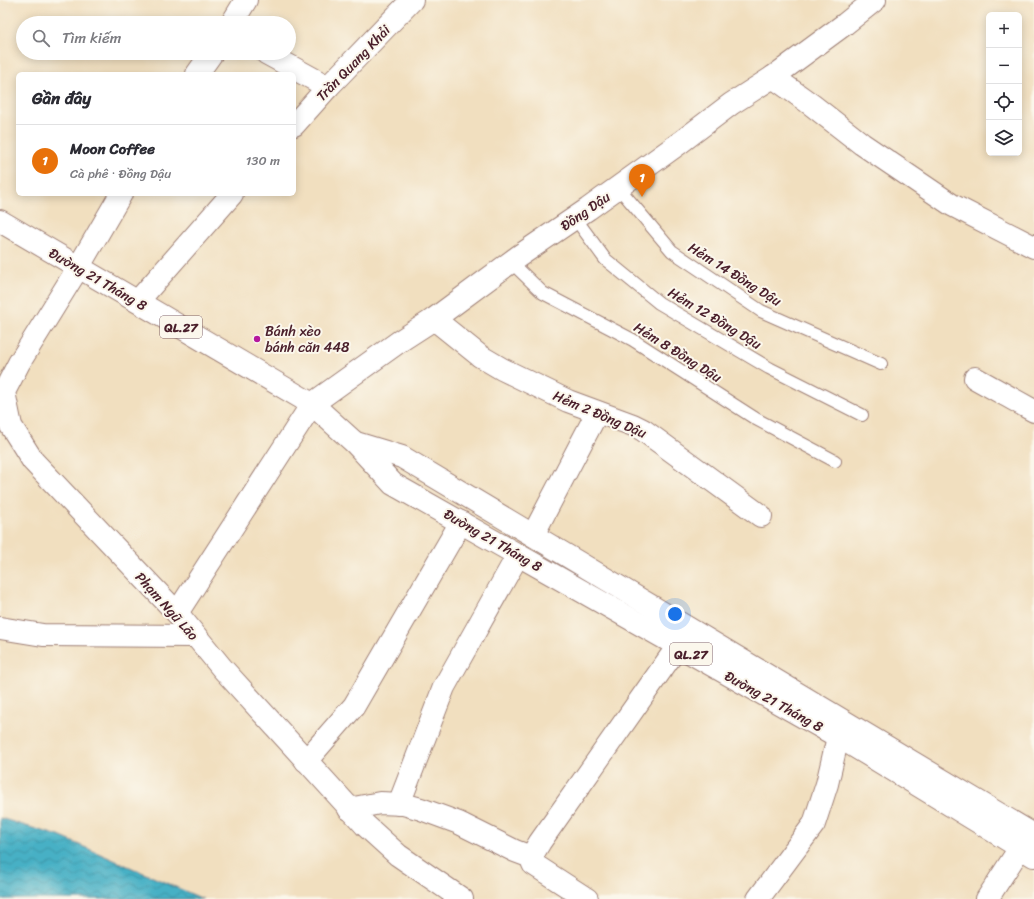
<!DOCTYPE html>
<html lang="vi">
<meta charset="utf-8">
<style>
:root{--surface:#fff;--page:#f7f7f7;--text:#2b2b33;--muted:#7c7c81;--line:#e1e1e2;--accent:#b5179e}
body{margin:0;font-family:Sriracha,sans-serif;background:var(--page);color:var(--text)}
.controls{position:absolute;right:12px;top:12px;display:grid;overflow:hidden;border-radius:6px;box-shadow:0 2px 10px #0003}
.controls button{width:36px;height:36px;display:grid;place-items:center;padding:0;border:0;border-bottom:1px solid var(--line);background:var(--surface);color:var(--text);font:20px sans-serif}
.you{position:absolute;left:675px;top:614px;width:14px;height:14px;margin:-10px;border:3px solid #fff;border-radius:50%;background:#1a73e8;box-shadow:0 0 0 6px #1a73e833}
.badge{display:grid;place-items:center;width:26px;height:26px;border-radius:50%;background:var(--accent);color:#fff;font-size:13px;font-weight:700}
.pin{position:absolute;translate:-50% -33px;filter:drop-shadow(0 1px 2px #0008)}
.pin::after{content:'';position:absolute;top:21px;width:14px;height:12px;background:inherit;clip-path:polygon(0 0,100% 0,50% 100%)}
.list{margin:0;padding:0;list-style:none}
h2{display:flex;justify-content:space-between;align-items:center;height:52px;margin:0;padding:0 16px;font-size:17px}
h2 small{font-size:13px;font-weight:400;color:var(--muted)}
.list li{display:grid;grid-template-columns:26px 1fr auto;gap:12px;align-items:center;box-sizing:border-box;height:72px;padding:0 16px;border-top:1px solid var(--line)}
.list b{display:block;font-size:15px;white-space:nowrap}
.list p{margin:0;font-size:13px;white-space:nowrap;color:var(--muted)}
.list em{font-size:13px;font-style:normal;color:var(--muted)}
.icon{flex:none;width:22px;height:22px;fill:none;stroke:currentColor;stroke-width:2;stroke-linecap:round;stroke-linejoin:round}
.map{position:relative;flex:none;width:1034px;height:899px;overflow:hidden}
.search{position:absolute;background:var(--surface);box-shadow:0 2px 10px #0003;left:16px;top:16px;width:280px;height:44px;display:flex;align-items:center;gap:10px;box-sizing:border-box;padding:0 14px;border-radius:22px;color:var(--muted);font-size:15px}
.panel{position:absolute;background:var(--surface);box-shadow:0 2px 10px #0003;left:16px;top:72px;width:280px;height:124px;border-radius:6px}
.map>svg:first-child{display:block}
.water{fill:url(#water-waves);stroke:#486878}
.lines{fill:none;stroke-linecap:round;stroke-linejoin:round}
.service-casing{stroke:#9e7f75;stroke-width:14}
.minor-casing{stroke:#9e7f75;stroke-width:24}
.tertiary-casing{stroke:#9e7f75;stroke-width:24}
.primary-casing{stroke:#9e7f75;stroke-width:24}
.service{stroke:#fff;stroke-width:12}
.minor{stroke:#fff;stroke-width:22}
.tertiary{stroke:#fff;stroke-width:22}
.primary{stroke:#fff;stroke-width:22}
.poi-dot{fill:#b5179e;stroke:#fbf7ec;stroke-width:1.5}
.labels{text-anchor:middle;stroke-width:4;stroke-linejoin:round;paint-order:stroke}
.shield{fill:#fbf7ec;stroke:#7f6065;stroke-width:1}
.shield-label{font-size:13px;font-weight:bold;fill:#4a1f2b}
.street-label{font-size:14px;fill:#4a1f2b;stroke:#fbf7ec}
.poi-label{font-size:14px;fill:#4a1f2b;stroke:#fbf7ec;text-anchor:start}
</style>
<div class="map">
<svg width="1034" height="899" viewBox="0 0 1034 899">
<defs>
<pattern id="water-waves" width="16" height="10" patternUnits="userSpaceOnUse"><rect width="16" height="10" fill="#46b0c5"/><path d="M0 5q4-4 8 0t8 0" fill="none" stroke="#3c8fa0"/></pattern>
</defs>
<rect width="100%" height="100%" fill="#fbf7ec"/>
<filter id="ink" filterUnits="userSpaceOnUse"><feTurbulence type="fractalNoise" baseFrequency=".025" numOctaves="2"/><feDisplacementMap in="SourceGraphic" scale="8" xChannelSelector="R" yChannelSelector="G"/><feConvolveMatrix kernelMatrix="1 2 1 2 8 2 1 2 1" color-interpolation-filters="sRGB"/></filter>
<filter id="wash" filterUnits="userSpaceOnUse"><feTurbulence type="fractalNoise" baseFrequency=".012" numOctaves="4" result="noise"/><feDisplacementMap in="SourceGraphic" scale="16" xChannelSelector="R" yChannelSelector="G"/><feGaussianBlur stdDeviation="0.9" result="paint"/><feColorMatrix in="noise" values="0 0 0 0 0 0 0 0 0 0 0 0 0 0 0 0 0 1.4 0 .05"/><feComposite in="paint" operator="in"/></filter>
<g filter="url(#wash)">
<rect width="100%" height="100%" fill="#f1dfbf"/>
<polygon class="water" points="0,818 59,836 203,899 0,899"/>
</g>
<g filter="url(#ink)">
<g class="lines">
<g class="service-casing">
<g id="service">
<polyline points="618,187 672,251 761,311 881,364"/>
<polyline points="575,218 605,259 659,303 769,368 862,415"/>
<polyline points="511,262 543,293 633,340 756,419 835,461"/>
</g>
</g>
<g class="minor-casing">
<g id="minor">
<polyline points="232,23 246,0"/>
<polyline points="266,53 328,87"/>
<polyline points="197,74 212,53"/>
<polyline points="773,77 812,105 862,144 952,205 1034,247"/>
<polyline points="294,125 328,87 412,0"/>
<polyline points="78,268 121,194"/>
<polyline points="138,301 232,194"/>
<polyline points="434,319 480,356 502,369 568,401 633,425 643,430 761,516"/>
<polyline points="975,378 1034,411"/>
<polyline points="533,535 597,413"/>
<polyline points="177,613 312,404 400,341 434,319 519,256 588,209 681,142 731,104 773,77 845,24 875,0"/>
<polyline points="0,628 43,635 195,636"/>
<polyline points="306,761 354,706 461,522"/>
<polyline points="399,804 444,687 518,555"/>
<polyline points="349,809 380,803 403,804 421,809 459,823 515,851 531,857"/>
<polyline points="587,899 533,864 531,857 540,842 678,646"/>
<polyline points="758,899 814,824 827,784 838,737"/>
<polyline points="987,899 1020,848"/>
</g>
</g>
<g class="tertiary-casing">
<polyline id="tertiary" points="78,268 19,363 4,392 11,426 33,461 177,613 222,668 365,825 398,855 462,899"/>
</g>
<g class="primary-casing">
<g id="primary">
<polyline points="0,221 312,404 355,443 393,484 844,740 1034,856"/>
<polyline points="356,443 402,457 1034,835"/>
</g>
</g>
<use href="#service" class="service"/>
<use href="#minor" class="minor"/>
<use href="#tertiary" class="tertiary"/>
<use href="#primary" class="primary"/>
</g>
</g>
<circle class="poi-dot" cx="257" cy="339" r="4"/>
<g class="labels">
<g class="shield">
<rect x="160" y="316" width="42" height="22" rx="3"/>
<rect x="670" y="643" width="42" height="22" rx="3"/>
</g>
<g class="shield-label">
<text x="181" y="332">QL.27</text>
<text x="691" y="659">QL.27</text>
</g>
<g class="street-label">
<text transform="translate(353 63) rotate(-46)" y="5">Trần Quang Khải</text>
<text transform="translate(585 211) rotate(-35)" y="5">Đồng Dậu</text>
<text transform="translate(735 274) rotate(32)" y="5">Hẻm 14 Đồng Dậu</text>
<text transform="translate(98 279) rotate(30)" y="5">Đường 21 Tháng 8</text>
<text transform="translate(715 318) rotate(31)" y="5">Hẻm 12 Đồng Dậu</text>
<text transform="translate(678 352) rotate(32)" y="5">Hẻm 8 Đồng Dậu</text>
<text transform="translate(600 414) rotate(23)" y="5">Hẻm 2 Đồng Dậu</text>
<text transform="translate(493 540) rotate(30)" y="5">Đường 21 Tháng 8</text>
<text transform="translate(167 606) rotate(48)" y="5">Phạm Ngũ Lão</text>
<text transform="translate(774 701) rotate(29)" y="5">Đường 21 Tháng 8</text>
</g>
<g class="poi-label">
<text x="265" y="336">Bánh xèo<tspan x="265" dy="16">bánh căn 448</tspan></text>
</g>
</g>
</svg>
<div class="controls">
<button>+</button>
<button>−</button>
<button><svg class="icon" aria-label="locate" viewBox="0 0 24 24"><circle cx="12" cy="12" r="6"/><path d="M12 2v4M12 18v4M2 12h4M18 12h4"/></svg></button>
<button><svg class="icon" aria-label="layers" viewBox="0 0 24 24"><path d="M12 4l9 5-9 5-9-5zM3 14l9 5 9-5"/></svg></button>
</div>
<div class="you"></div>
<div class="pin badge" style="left:642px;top:197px;background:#e8710a">1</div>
<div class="search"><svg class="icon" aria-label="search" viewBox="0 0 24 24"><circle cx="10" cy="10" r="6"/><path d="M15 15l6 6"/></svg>Tìm kiếm</div>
<section class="panel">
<h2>Gần đây<small></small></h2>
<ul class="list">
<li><span class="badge" style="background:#e8710a">1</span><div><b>Moon Coffee</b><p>Cà phê · Đồng Dậu</p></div><em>130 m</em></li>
</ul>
</section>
</div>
